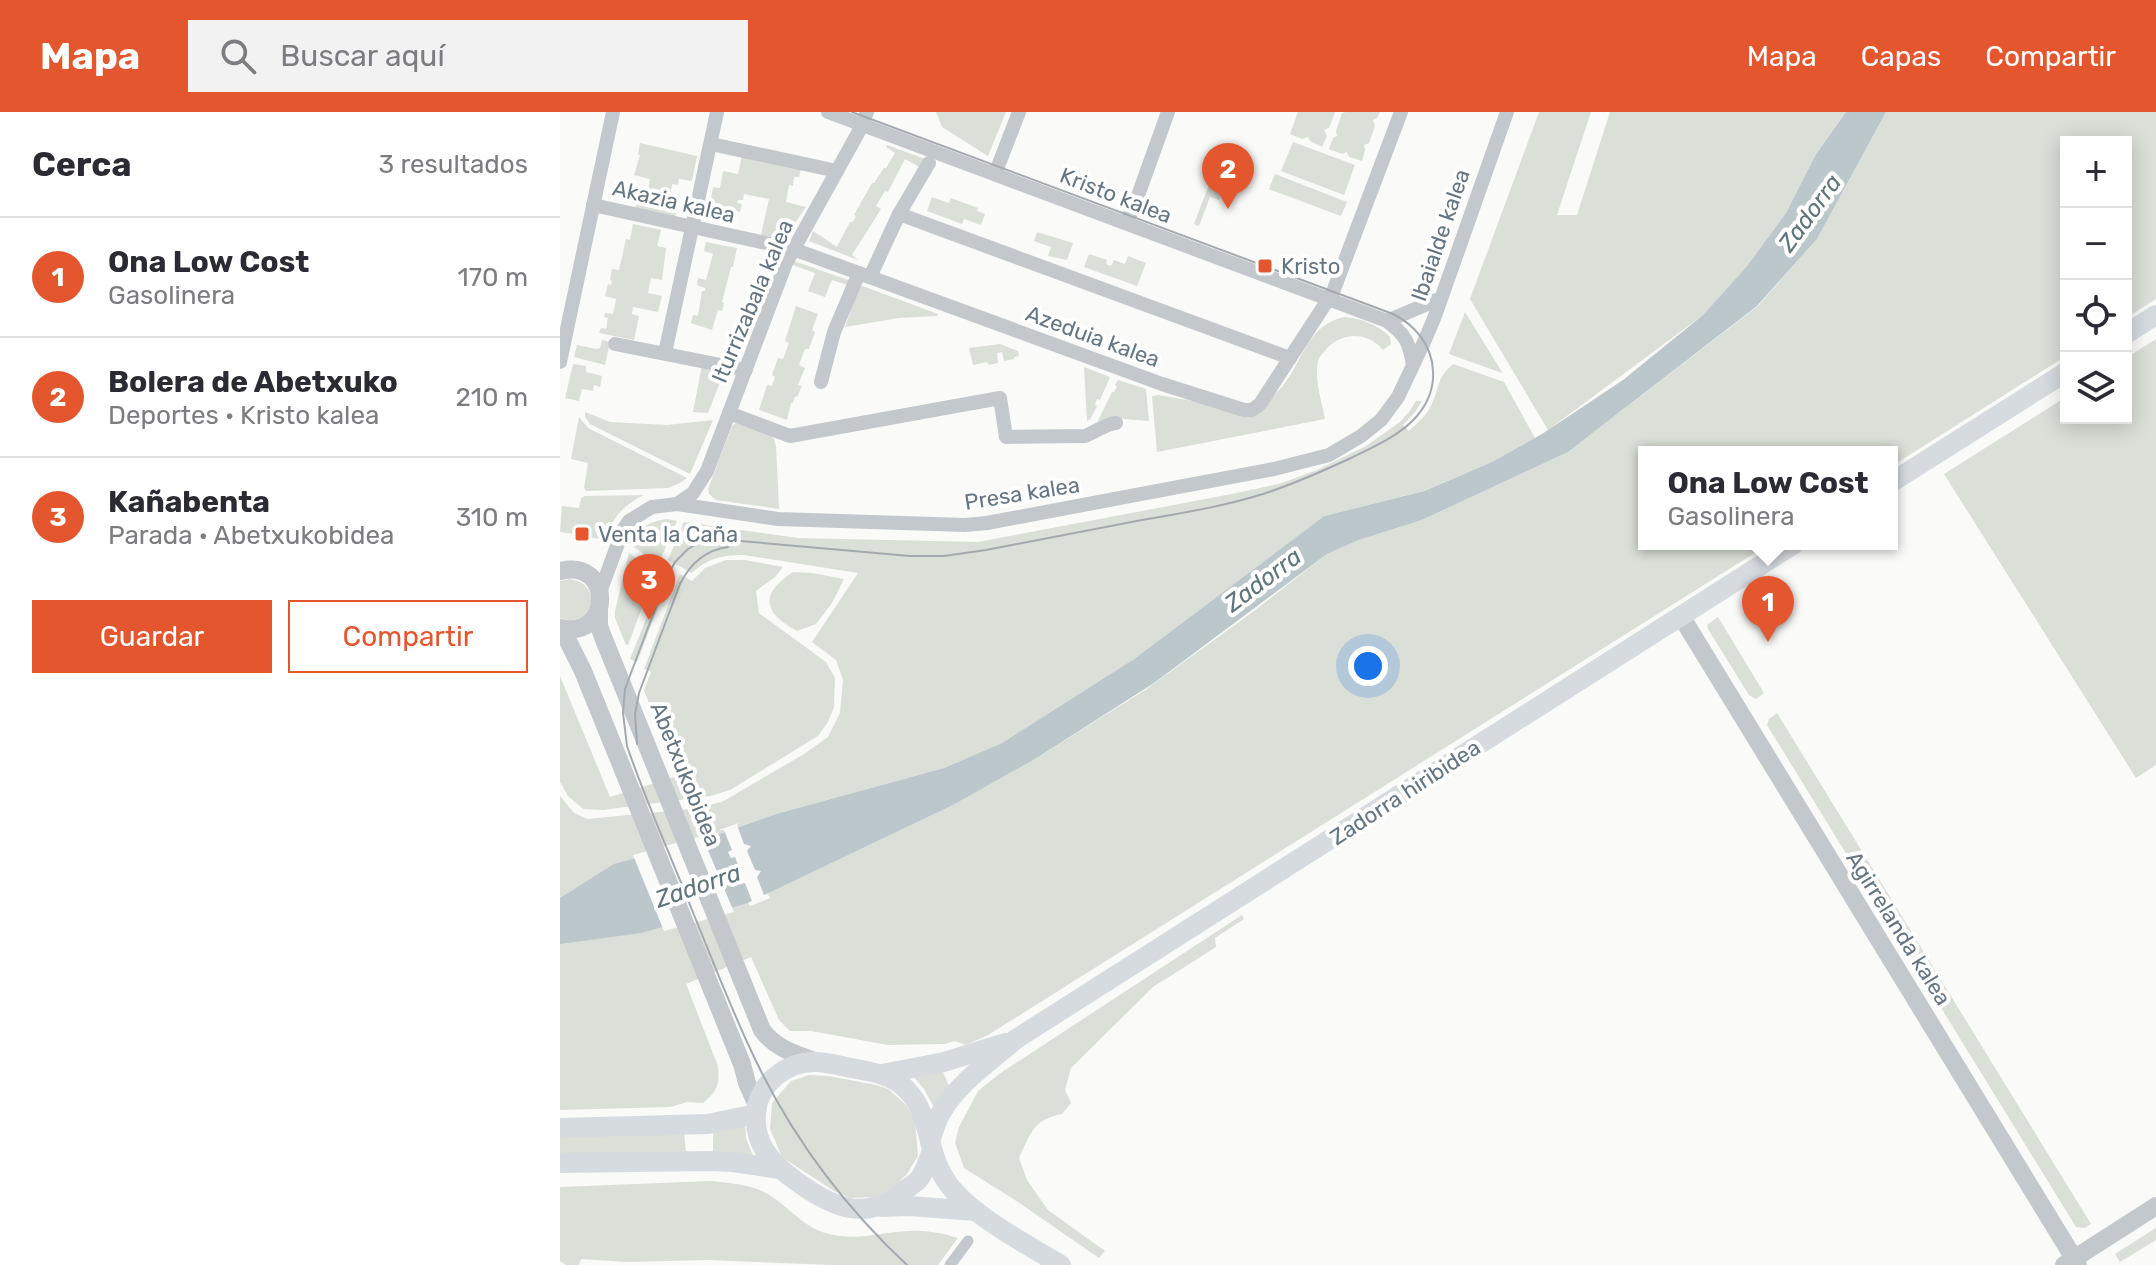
<!DOCTYPE html>
<html lang="es">
<meta charset="utf-8">
<style>
:root{--surface:#fff;--page:#f2f2f3;--text:#2b2b33;--muted:#7c7c81;--line:#e1e1e2;--accent:#e4572e}
body{margin:0;font-family:Rubik,sans-serif;background:var(--page);color:var(--text)}
.controls{position:absolute;right:24px;top:24px;display:grid;overflow:hidden;border-radius:0px;box-shadow:0 4px 20px #0003}
.controls button{width:72px;height:72px;display:grid;place-items:center;padding:0;border:0;border-bottom:2px solid var(--line);background:var(--surface);color:var(--text);font:40px sans-serif}
.you{position:absolute;left:808px;top:554px;width:28px;height:28px;margin:-20px;border:6px solid #fff;border-radius:50%;background:#1a73e8;box-shadow:0 0 0 12px #1a73e833}
.badge{display:grid;place-items:center;width:52px;height:52px;border-radius:50%;background:var(--accent);color:#fff;font-size:26px;font-weight:700}
.pin{position:absolute;translate:-50% -66px;filter:drop-shadow(0 2px 4px #0008)}
.pin::after{content:'';position:absolute;top:42px;width:28px;height:24px;background:inherit;clip-path:polygon(0 0,100% 0,50% 100%)}
.popup{position:absolute;left:1078px;top:334px;width:260px;height:104px;box-sizing:border-box;display:grid;place-content:center;border-radius:0px;background:var(--surface);filter:drop-shadow(0 2px 6px #0005);font-size:26px;white-space:nowrap;color:var(--muted)}
.popup b{font-size:30px;color:var(--text)}
.popup::after{content:'';position:absolute;left:50%;top:100%;margin-left:-16px;border:16px solid transparent;border-top-color:var(--surface)}
.list{margin:0;padding:0;list-style:none}
h2{display:flex;justify-content:space-between;align-items:center;height:104px;margin:0;padding:0 32px;font-size:34px}
h2 small{font-size:26px;font-weight:400;color:var(--muted)}
.list li{display:grid;grid-template-columns:52px 1fr auto;gap:24px;align-items:center;box-sizing:border-box;height:120px;padding:0 32px;border-top:2px solid var(--line)}
.list b{display:block;font-size:30px;white-space:nowrap}
.list p{margin:0;font-size:26px;white-space:nowrap;color:var(--muted)}
.list em{font-size:26px;font-style:normal;color:var(--muted)}
.actions{display:flex;gap:16px;padding:24px 32px}
.actions a{flex:1;padding:18px 0;border:2px solid var(--accent);border-radius:0px;text-align:center;font-size:28px;color:var(--accent)}
.actions .main{background:var(--accent);color:#fff}
.icon{flex:none;width:44px;height:44px;fill:none;stroke:currentColor;stroke-width:2;stroke-linecap:round;stroke-linejoin:round}
.map{position:relative;flex:none;width:1596px;height:1153px;overflow:hidden}
header{display:flex;align-items:center;gap:48px;box-sizing:border-box;height:112px;padding:0 40px;background:var(--accent);color:#fff}
header strong{font-size:38px}
nav{display:flex;gap:44px;margin-inline-start:auto;font-size:28px}
.search{width:560px;height:72px;background:var(--page);display:flex;align-items:center;gap:20px;box-sizing:border-box;padding:0 28px;border-radius:0px;color:var(--muted);font-size:30px}
main{display:flex}
aside{flex:1;background:var(--surface)}
.map>svg:first-child{display:block}
.green{fill:#dadfd7}
.water{fill:#bbc7cb}
.pier{fill:#fafaf8}
.lines{fill:none;stroke-linecap:round;stroke-linejoin:round}
.pedestrian{stroke:#c3c8cc;stroke-width:11}
.minor{stroke:#c3c8cc;stroke-width:14}
.tertiary{stroke:#c3c8cc;stroke-width:18}
.secondary{stroke:#d6dbdf;stroke-width:20}
.tram{stroke:#a2aab0;stroke-width:2}
.poi-dot{fill:#e4572e;stroke:#fff;stroke-width:3}
.labels{text-anchor:middle;stroke-width:8;stroke-linejoin:round;paint-order:stroke}
.street-label{font-size:22px;fill:#657683;stroke:#fff}
.poi-label{font-size:22px;fill:#657683;stroke:#fff;text-anchor:start}
.water-label{font-size:24px;font-style:italic;fill:#60757c;stroke:#fff}
</style>
<header>
<strong>Mapa</strong>
<div class="search"><svg class="icon" aria-label="search" viewBox="0 0 24 24"><circle cx="10" cy="10" r="6"/><path d="M15 15l6 6"/></svg>Buscar aquí</div>
<nav><a>Mapa</a><a>Capas</a><a>Compartir</a></nav>
</header>
<main>
<aside>
<h2>Cerca<small>3 resultados</small></h2>
<ul class="list">
<li><span class="badge">1</span><div><b>Ona Low Cost</b><p>Gasolinera</p></div><em>170 m</em></li>
<li><span class="badge">2</span><div><b>Bolera de Abetxuko</b><p>Deportes · Kristo kalea</p></div><em>210 m</em></li>
<li><span class="badge">3</span><div><b>Kañabenta</b><p>Parada · Abetxukobidea</p></div><em>310 m</em></li>
</ul>
<div class="actions"><a class="main">Guardar</a><a>Compartir</a></div>
</aside>
<div class="map">
<svg width="1596" height="1153" viewBox="0 0 1596 1153">
<rect width="100%" height="100%" fill="#fafaf8"/>
<g class="green">
<polygon points="376,0 446,0 428,44 382,15"/>
<polygon points="738,0 775,0 769,16 764,18 767,24 762,35 750,29 748,25 742,27 730,22"/>
<polygon points="786,0 820,0 817,6 813,8 815,14 809,31 804,33 805,38 802,49 789,45 787,40 782,42 769,37 773,26 777,24 776,19 782,1"/>
<polygon points="979,0 1031,0 997,103 1017,103 1050,0 1286,0 1256,42 1226,101 1187,154 1143,203 988,318 910,187"/>
<path d="M1326,0H1596V187L1566,206V30H1506V244L1332,354V340H1084V432H1209L428,923L406,933L395,929L384,932L328,933L251,919H230L219,908L191,845L126,872L158,954C160,972 157,980 143,991L127,990L110,995L0,998V684L14,701L27,707L131,697L162,690L244,642L268,625L280,601L283,568L276,548L252,530L298,461L184,443C162,443 148,446 132,461L108,448L124,410L238,426L418,430L677,381L722,371L757,358L806,334L840,310L849,300L856,289H862L856,299L843,313L849,319C857,311 866,304 871,294C880,275 876,267 893,252L944,270L975,326L932,350L863,379L764,404L574,547L442,631L384,656L216,702L143,728L188,791L393,693L475,647L585,578L690,502L767,442L799,428L862,408L1008,340L1198,194L1257,127Z"/>
<polygon points="733,30 795,53 784,83 721,59"/>
<polygon points="80,31 137,44 132,69 119,67 118,73 112,72 110,84 88,79 90,67 74,63 80,43 78,42"/>
<polygon points="327,33 365,47 361,56 345,47 328,80 325,79 316,94 321,97 292,143 298,148 249,129 253,119 277,135 290,110 293,110 296,104 294,103 312,71 314,71 324,56 326,56 335,41 326,35"/>
<polygon points="182,44 241,56 239,65 234,65 233,74 229,73 226,90 246,95 224,127 201,123 209,87 184,82 183,88 178,88 177,91 182,92 180,100 150,93 153,75 160,76 163,59 178,62"/>
<polygon points="658,49 670,53 673,51 659,88 650,85 639,114 634,112"/>
<polygon points="715,62 787,90 781,104 709,77"/>
<polygon points="79,80 118,89 115,105 75,96"/>
<polygon points="372,85 389,91 391,86 418,96 417,99 425,102 421,113 404,107 402,112 367,99"/>
<polygon points="73,112 101,118 97,134 106,136 102,168 91,166 88,181 102,184 98,200 73,195 72,202 79,204 74,228 39,221 41,216 46,217 48,206 44,205 45,201 53,202 56,187 45,184 48,172 51,173 52,169 50,168 52,157 59,158 66,127 70,128"/>
<polygon points="477,120 513,131 507,148 488,144 491,135 474,129"/>
<polygon points="146,130 177,136 173,155 171,155 162,190 164,191 162,199 158,198 152,218 131,211 133,203 138,204 142,179 145,179 145,176 137,173 138,166 146,168 153,142 144,139"/>
<polygon points="529,142 547,148 546,152 551,154 554,148 565,152 568,144 586,151 577,174 524,155"/>
<polygon points="234,149 291,169 288,173 272,168 265,185 248,179 255,161 233,153"/>
<polygon points="300,173 378,202 377,204 339,206 285,215"/>
<polygon points="236,194 258,202 252,218 255,220 249,237 245,237 239,253 245,256 238,273 242,274 237,285 235,284 233,291 231,291 227,308 199,298 207,273 212,274 215,265 212,263 218,246 223,247 229,231 225,229"/>
<polygon points="905,200 942,260 942,261 889,242"/>
<path d="M784,205C800,206 819,213 830,225L831,232L823,238C807,218 779,220 764,240C761,243 759,245 758,250C754,268 762,290 765,307L597,340L592,284L598,283L639,290L683,304C694,296 710,288 719,278C743,253 744,214 784,205Z"/>
<polygon points="1596,227 1596,653 1576,666 1384,362 1506,285 1506,306 1566,306 1566,246"/>
<polygon points="42,228 50,230 45,253 14,245 17,233 37,237 40,236"/>
<polygon points="440,232 458,239 459,244 454,245 454,247 444,249 442,240 437,241 438,251 429,253 427,250 413,253 409,236"/>
<polygon points="13,252 26,254 26,260 42,264 40,275 34,273 33,279 22,277 19,289 5,286"/>
<polygon points="142,253 169,262 162,265 148,301 133,300"/>
<polygon points="524,255 550,265 540,288 537,287 535,292 537,294 531,306 527,309"/>
<polygon points="558,268 586,277 589,309 551,306 538,309 552,280 554,280 557,275 555,273"/>
<polygon points="25,300 50,310 107,313 153,308 130,362 30,312 25,305"/>
<polygon points="19,305 28,316 127,366 120,371 108,376 26,379 24,376 28,351 11,347"/>
<polygon points="177,310 212,321 216,334 219,397 156,388 149,382 148,377 172,314"/>
<path d="M84,383C63,393 52,406 45,428L28,425V421L15,418L14,422L0,420L2,394L19,396L21,386L25,384Z"/>
<path d="M106,407L117,409L98,453L72,433C77,416 89,410 106,407Z"/>
<polygon points="69,441 95,461 68,533 66,533 55,506 55,499"/>
<polygon points="166,448 185,448 223,455 215,465 196,479 199,501 266,550 275,566 274,595 268,610 258,624 170,678 150,684 43,698 23,697 8,684 0,670 0,564 50,685 117,664 84,578 91,560 84,557 120,462 132,469 145,456"/>
<path d="M233,460L252,461L284,467L272,491L256,512L237,519C203,501 199,482 233,460Z"/>
<polygon points="103,465 109,467 77,550 70,547"/>
<path d="M9,467C45,471 34,518 0,506V469Z"/>
<polygon points="1158,505 1204,581 1196,587 1189,583 1148,517 1147,513"/>
<polygon points="1217,601 1531,1112 1525,1116 1516,1115 1207,613 1209,607"/>
<path d="M682,803L684,807L655,826L656,835L593,875L511,956L505,978L511,991L502,1002C473,1007 470,1023 459,1046L467,1068L488,1098L545,1139L539,1146L458,1090L404,1056L395,1031L399,1015L418,979L439,962Z"/>
<polygon points="382,958 390,976 375,997 364,977 352,963"/>
<polygon points="249,963 269,964 316,973 328,977 345,992 355,1008 358,1044 347,1062 334,1075 315,1085 290,1086 274,1079 222,1045 210,1017 212,991 231,969"/>
<polygon points="185,1012 186,1026 193,1044 153,1042 153,1018"/>
<polygon points="124,1019 126,1042 0,1045 0,1023"/>
<path d="M151,1069C169,1071 190,1072 206,1081C226,1092 240,1112 262,1120C295,1131 317,1120 349,1119C366,1118 382,1121 398,1126L378,1153H272L148,1148L69,1150L21,1147L19,1153H6L0,1149V1075Z"/>
<polygon points="1596,1116 1596,1128 1560,1150 1555,1142"/>
</g>
<polygon class="water" points="1286,0 1326,0 1257,127 1197,194 1008,340 862,408 799,428 767,442 594,571 475,647 393,693 188,791 81,821 0,832 0,786 54,752 143,728 216,702 384,656 442,631 574,547 764,404 864,379 932,350 982,322 1063,268 1143,203 1187,154 1226,101 1256,42"/>
<g class="pier">
<polygon points="179,711 177,713 184,732 191,734 187,739 195,758 201,759 197,765 204,783 208,782 210,786 190,794 188,791 192,789 185,771 181,772 179,765 182,763 175,745 171,746 168,740 172,738 164,718 159,718"/>
<polygon points="142,724 174,800 104,819 73,743"/>
</g>
<g class="lines">
<polyline class="pedestrian" points="390,1153 408,1129"/>
<g class="minor">
<path d="M268,0L827,209C846,223 849,230 853,253"/>
<polyline points="151,32 277,59"/>
<polyline points="435,62 459,0"/>
<polyline points="33,93 233,137 602,272 684,298 692,298 700,292 773,180 841,0"/>
<polyline points="339,102 730,246"/>
<polyline points="566,111 575,92 608,0"/>
<polyline points="310,165 339,102 369,51"/>
<polyline points="827,209 879,187"/>
<polyline points="55,232 186,258"/>
<polyline points="105,241 157,0"/>
<polyline points="0,250 53,0"/>
<polyline points="261,270 274,220 299,161"/>
<path d="M169,301L230,324L440,286L446,325L525,324C536,320 545,312 556,311"/>
<polyline points="117,392 133,381 147,359 226,151 298,21 307,0"/>
<polyline points="40,480 63,418 69,409 92,395 117,392 218,407 405,413 427,411 714,357 769,343 801,324 821,308 838,285 864,230 875,204 947,0"/>
</g>
<g class="tertiary">
<path d="M0,459C54,446 53,528 0,516"/>
<path d="M39,498V514L43,525L202,918C216,937 236,942 257,950"/>
<polyline points="1121,504 1518,1153"/>
<polyline points="2,517 23,559 182,952 187,971 197,993"/>
<polyline points="1504,1153 1596,1094"/>
</g>
<g class="secondary">
<polyline points="1566,222 1596,203"/>
<polyline points="1332,370 1506,260"/>
<polyline points="322,962 384,950 445,931"/>
<polyline points="0,1016 148,1012 196,1002"/>
<path d="M370,1030C373,1019 376,1009 382,999C399,970 431,949 456,927L1234,432"/>
<path d="M372,1039C368,1048 365,1060 359,1067C356,1071 349,1075 345,1078C306,1111 273,1096 236,1069C212,1052 193,1032 196,1000C199,971 227,949 256,950C267,950 280,954 291,956C312,960 332,962 347,978C370,1001 367,1040 385,1067C406,1101 466,1132 501,1153"/>
<polyline points="0,1051 149,1049 173,1050 219,1057"/>
<polyline points="321,1095 349,1094 416,1099"/>
</g>
<g class="tram">
<path d="M292,0L833,202C855,213 872,233 873,259C874,275 868,291 857,304C841,323 813,335 791,346C763,359 736,371 706,381C666,394 623,401 582,408C530,418 478,428 426,438L384,444H350L158,427L140,430L128,437L115,450L107,465L65,577L63,601L67,634C86,690 111,744 132,798C153,849 172,900 196,949C233,1026 285,1095 347,1153"/>
<path d="M77,632L75,602L79,581L120,472C130,452 145,438 168,435"/>
</g>
</g>
<g class="poi-dot">
<rect x="697" y="146" width="16" height="16" rx="4"/>
<rect x="14" y="414" width="16" height="16" rx="4"/>
</g>
<g class="labels">
<g class="street-label">
<text transform="translate(556 83) rotate(21)" y="8">Kristo kalea</text>
<text transform="translate(114 89) rotate(13)" y="8">Akazia kalea</text>
<text transform="translate(880 123) rotate(-71)" y="8">Ibaialde kalea</text>
<text transform="translate(192 189) rotate(-67)" y="8">Iturrizabala kalea</text>
<text transform="translate(533 224) rotate(20)" y="8">Azeduia kalea</text>
<text transform="translate(462 381) rotate(-9)" y="8">Presa kalea</text>
<text transform="translate(126 662) rotate(68)" y="8">Abetxukobidea</text>
<text transform="translate(845 680) rotate(-33)" y="8">Zadorra hiribidea</text>
<text transform="translate(1339 816) rotate(58)" y="8">Agirrelanda kalea</text>
</g>
<g class="poi-label">
<text x="721" y="162">Kristo</text>
<text x="38" y="430">Venta la Caña</text>
</g>
<g class="water-label">
<text transform="translate(1250 101) rotate(-54)" y="8">Zadorra</text>
<text transform="translate(703 468) rotate(-37)" y="8">Zadorra</text>
<text transform="translate(138 774) rotate(-19)" y="8">Zadorra</text>
</g>
</g>
</svg>
<div class="controls">
<button>+</button>
<button>−</button>
<button><svg class="icon" aria-label="locate" viewBox="0 0 24 24"><circle cx="12" cy="12" r="6"/><path d="M12 2v4M12 18v4M2 12h4M18 12h4"/></svg></button>
<button><svg class="icon" aria-label="layers" viewBox="0 0 24 24"><path d="M12 4l9 5-9 5-9-5zM3 14l9 5 9-5"/></svg></button>
</div>
<div class="you"></div>
<div class="pin badge" style="left:1208px;top:530px">1</div>
<div class="popup"><b>Ona Low Cost</b>Gasolinera</div>
<div class="pin badge" style="left:668px;top:97px">2</div>
<div class="pin badge" style="left:89px;top:508px">3</div>
</div>
</main>
